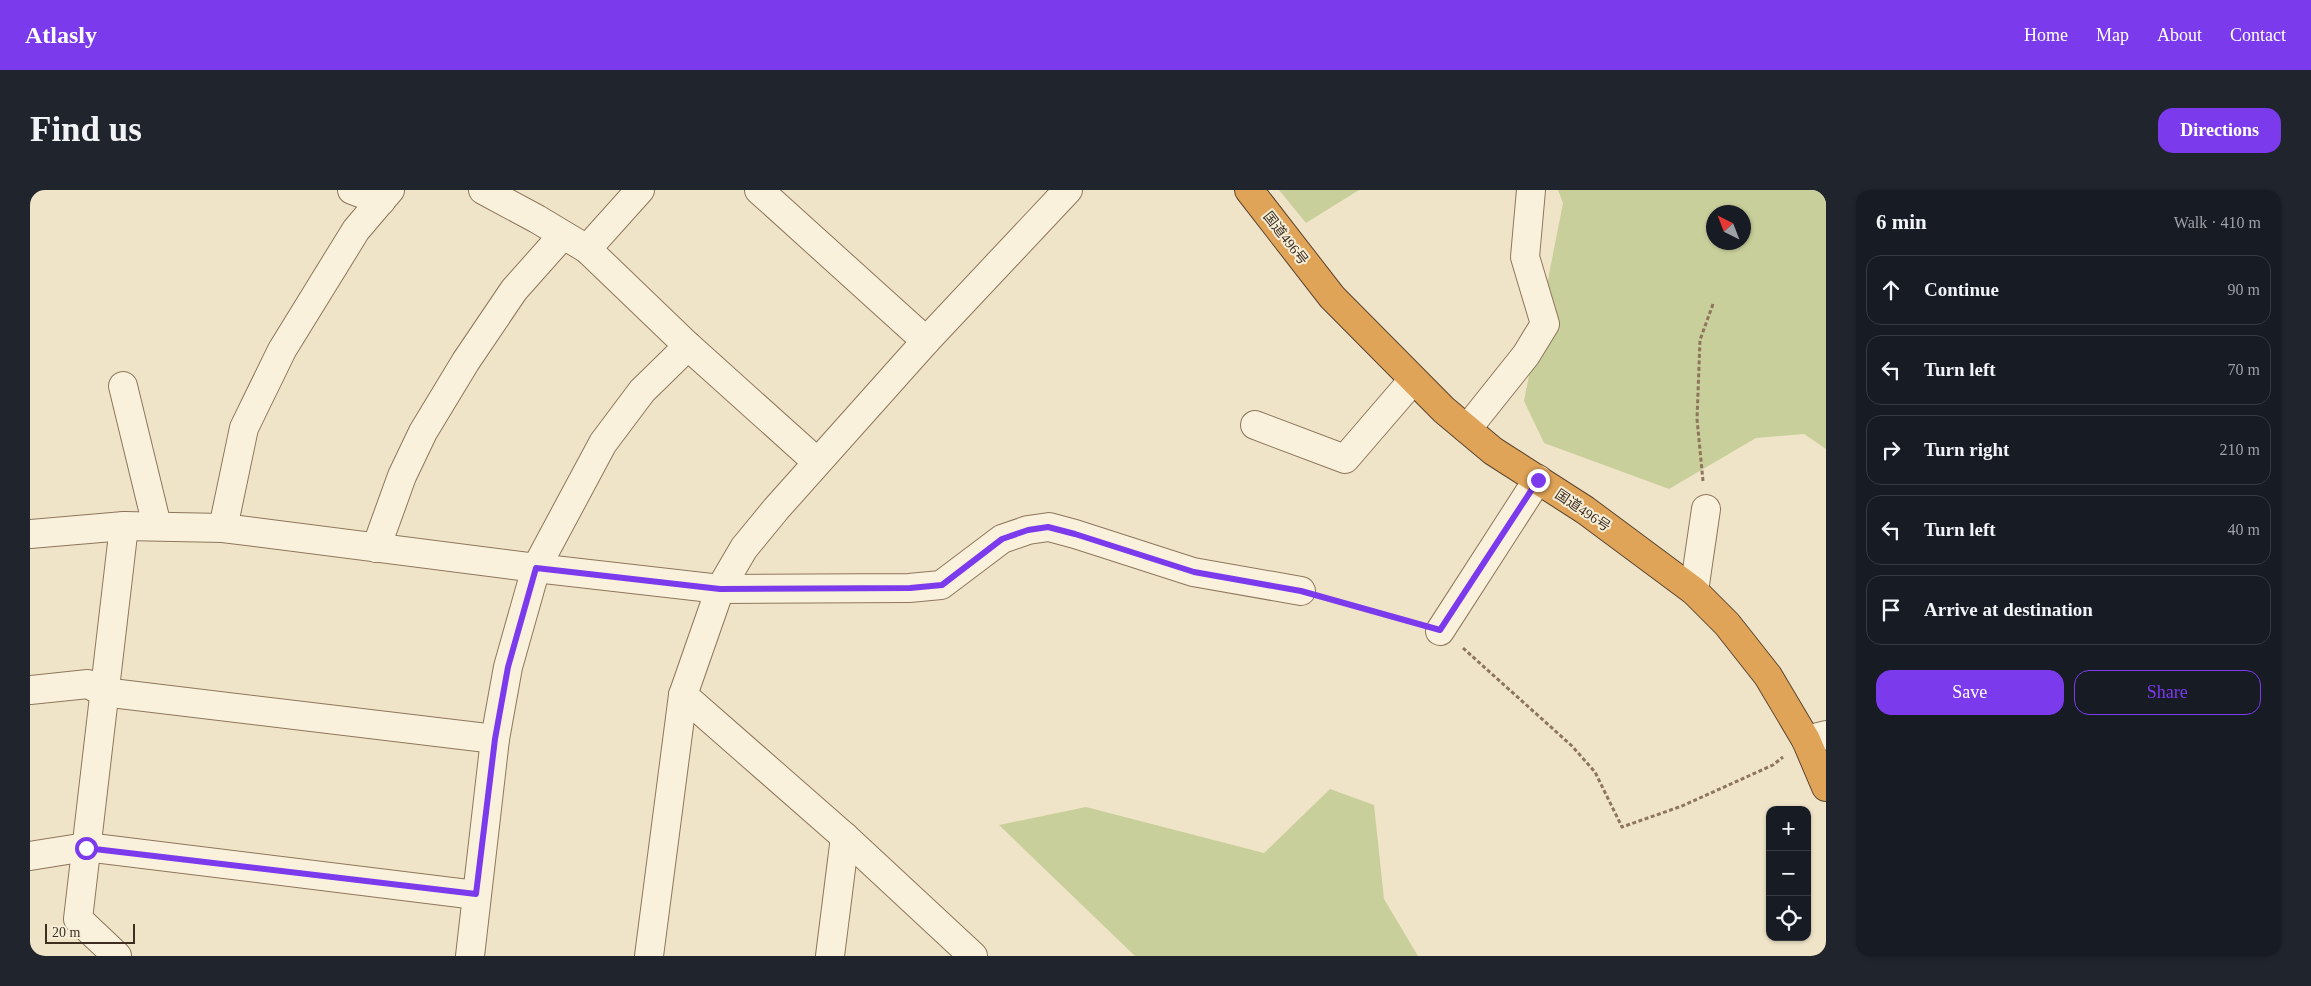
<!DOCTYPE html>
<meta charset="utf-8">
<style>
:root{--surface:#171b24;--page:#20242c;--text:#f1f3f6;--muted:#9ea1a6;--line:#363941;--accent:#7c3aed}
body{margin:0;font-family:"Times New Roman","Noto Sans JP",serif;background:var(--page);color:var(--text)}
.controls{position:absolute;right:15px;bottom:15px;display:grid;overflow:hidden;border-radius:10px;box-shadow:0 1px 4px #0004}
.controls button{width:45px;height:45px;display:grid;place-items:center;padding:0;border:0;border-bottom:1px solid var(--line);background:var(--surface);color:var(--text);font:25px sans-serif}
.compass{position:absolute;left:1676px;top:15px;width:45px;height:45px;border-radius:50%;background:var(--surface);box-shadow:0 1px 4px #0004;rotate:318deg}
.scale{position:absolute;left:15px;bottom:12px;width:90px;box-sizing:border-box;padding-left:5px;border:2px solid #3d2e20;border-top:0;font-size:14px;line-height:18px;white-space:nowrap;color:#3d2e20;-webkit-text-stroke:4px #f7eed8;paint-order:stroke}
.stop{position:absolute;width:15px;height:15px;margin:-11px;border:4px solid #7c3aed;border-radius:50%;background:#fff}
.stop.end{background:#7c3aed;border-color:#fff;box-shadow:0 1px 5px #0008}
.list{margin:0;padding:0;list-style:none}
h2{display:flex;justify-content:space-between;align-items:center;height:65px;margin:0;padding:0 20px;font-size:21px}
h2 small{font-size:16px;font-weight:400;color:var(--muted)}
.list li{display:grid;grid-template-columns:32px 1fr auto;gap:15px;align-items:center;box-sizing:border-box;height:70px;margin:0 10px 10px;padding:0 10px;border:1px solid var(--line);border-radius:15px}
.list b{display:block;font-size:19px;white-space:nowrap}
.list em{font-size:16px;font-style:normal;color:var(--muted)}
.actions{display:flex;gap:10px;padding:15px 20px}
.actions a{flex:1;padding:11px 0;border:1px solid var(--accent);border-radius:15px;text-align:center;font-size:18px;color:var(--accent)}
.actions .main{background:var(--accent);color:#fff}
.icon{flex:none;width:28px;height:28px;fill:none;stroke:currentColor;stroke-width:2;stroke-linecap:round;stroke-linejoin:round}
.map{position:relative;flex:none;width:1796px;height:766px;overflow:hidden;border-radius:15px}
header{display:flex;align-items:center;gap:30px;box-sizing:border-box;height:70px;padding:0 25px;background:var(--accent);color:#fff}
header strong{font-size:24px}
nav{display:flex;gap:28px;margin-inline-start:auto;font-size:18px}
.intro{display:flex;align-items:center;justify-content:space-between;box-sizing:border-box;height:120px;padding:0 30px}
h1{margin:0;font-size:35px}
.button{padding:12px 22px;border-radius:15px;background:var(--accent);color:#fff;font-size:18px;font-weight:700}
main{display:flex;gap:30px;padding:0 30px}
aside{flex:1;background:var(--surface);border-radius:15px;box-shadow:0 1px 4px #0004}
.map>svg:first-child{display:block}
.green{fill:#c9cf9b;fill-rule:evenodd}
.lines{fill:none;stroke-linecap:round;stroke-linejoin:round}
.minor-casing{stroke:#8d765c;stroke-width:30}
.highway-casing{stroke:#5b4430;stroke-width:30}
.path{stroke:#8d765c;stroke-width:3;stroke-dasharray:4 2.5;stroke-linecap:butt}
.minor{stroke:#faf1dc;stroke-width:28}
.highway{stroke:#e0a458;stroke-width:28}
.route{stroke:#7c3aed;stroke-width:6}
.labels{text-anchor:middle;stroke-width:4;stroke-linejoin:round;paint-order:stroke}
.street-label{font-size:14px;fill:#3d2e20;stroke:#f7eed8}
</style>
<header>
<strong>Atlasly</strong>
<nav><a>Home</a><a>Map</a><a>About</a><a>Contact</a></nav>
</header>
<div class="intro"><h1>Find us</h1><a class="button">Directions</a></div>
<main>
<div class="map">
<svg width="1796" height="766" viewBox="0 0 1796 766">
<rect width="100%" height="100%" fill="#f0e4c8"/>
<g class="green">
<polygon points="1249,0 1329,0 1276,33"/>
<path d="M1528,0H1796V259L1774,244L1726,248L1639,299L1514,253L1494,211L1533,13ZM1684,22H1714V52H1684Z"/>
<polygon points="1300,599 1344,615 1354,709 1388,766 1105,766 969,635 1056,617 1234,663"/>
</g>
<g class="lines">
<g class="minor-casing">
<g id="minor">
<polyline points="322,0 351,11"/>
<polyline points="453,0 507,29 557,59 658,156 787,272"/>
<polyline points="729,0 896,151"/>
<polyline points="557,59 610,0"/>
<polyline points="93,196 127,336"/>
<polyline points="1225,235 1315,269 1383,190"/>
<polyline points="1437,239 1496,165 1515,134 1495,67 1501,0"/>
<polyline points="193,338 214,238 252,160 326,40 360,0"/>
<polyline points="0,344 94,336 193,338 506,378 690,399 879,398 911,395 972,349 998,340 1019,337 1045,344 1163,382 1271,401"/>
<polyline points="346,358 372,286 393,242 436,171 484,100 532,46"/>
<polyline points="1664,401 1676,319"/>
<polyline points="1410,441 1508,289"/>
<polyline points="0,500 58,494 73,502 465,549"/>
<polyline points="653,505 815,647 943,766"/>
<polyline points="1776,550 1796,545"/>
<polyline points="0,666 56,657 446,705"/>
<polyline points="87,766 48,729 94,336"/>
<polyline points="440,766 465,549 478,477 506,378 573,253 612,201 658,156"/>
<polyline points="619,766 653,505 690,399 714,358 746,319 896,151 1038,0"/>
<polyline points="800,766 815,647"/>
</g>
</g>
<g class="highway-casing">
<polyline id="highway" points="1219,0 1302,107 1414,220 1463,261 1555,320 1664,401 1697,434 1738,486 1776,550 1796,597"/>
</g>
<g class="path">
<polyline points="1673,291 1667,229 1670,150 1683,114"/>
<polyline points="1298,409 1384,433"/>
<polyline points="1433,458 1542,556 1565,582 1592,637 1652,616 1743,575 1753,567"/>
</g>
<use href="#minor" class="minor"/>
<use href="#highway" class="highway"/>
</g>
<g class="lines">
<polyline class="route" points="56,658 446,704 465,549 478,477 506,378 690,399 880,398 912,395 972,349 998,340 1018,337 1045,344 1164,382 1271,401 1410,440 1508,290"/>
</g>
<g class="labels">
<g class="street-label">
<text transform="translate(1256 48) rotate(52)" y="5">国道496号</text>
<text transform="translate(1553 320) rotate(34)" y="5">国道496号</text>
</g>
</g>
</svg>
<div class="controls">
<button>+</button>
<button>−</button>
<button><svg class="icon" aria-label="locate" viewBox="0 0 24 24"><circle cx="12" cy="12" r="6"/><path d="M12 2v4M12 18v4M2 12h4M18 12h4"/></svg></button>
</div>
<svg class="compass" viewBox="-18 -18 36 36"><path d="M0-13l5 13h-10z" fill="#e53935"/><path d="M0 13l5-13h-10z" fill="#9ea1a6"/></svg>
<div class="scale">20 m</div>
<div class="stop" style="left:56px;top:658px"></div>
<div class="stop end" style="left:1508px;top:290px"></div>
</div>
<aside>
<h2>6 min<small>Walk · 410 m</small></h2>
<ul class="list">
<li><svg class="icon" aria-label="ahead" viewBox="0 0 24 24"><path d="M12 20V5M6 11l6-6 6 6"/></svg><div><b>Continue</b></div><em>90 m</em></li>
<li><svg class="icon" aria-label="left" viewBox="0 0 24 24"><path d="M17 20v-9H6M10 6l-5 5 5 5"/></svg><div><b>Turn left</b></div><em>70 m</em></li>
<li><svg class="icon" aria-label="right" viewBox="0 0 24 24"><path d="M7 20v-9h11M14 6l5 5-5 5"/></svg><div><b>Turn right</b></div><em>210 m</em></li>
<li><svg class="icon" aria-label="left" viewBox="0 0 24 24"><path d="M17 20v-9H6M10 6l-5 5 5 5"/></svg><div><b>Turn left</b></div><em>40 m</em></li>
<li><svg class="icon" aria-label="arrive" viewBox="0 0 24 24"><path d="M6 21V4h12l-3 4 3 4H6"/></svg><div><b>Arrive at destination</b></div></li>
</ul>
<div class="actions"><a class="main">Save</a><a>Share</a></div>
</aside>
</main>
